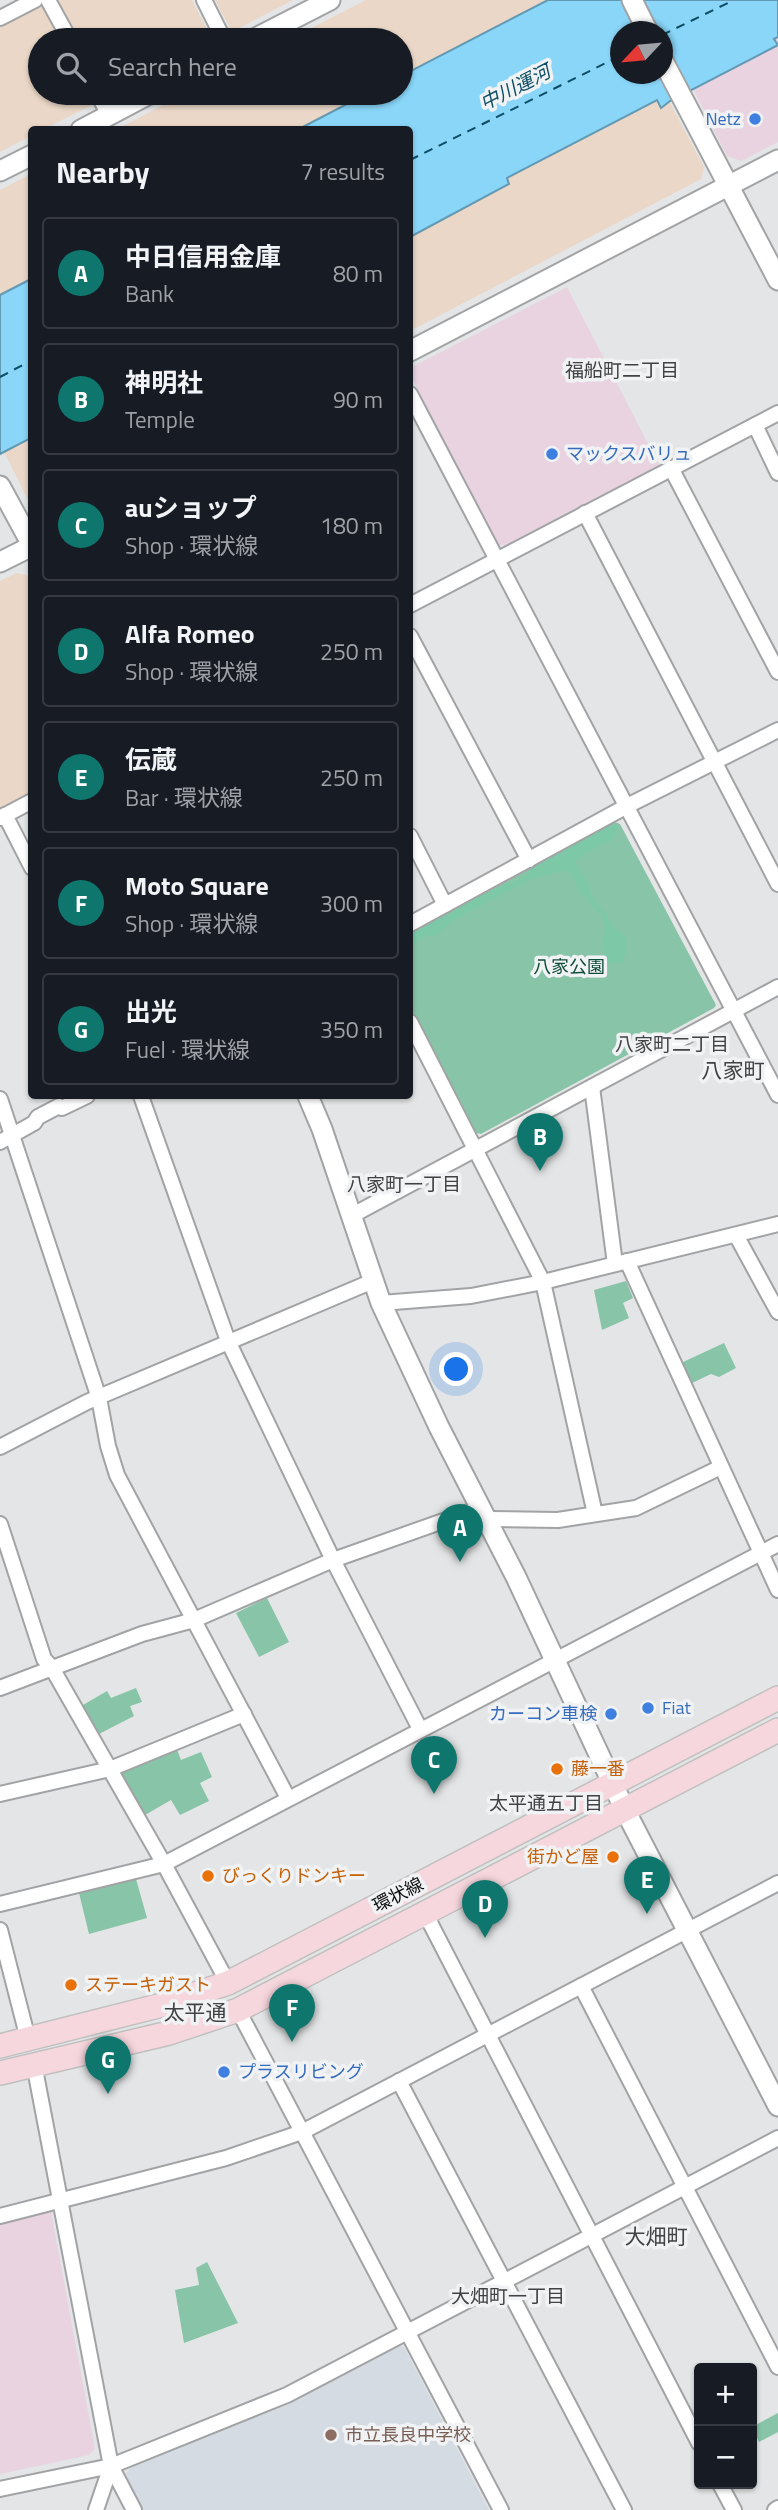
<!DOCTYPE html>
<meta charset="utf-8">
<style>
:root{--surface:#171b24;--page:#242831;--text:#f1f3f6;--muted:#9ea1a6;--line:#363941;--accent:#0f766e}
body{margin:0;font-family:"Titillium Web","Noto Sans JP",sans-serif;background:var(--page);color:var(--text)}
.controls{position:absolute;right:21px;bottom:21px;display:grid;overflow:hidden;border-radius:7px;box-shadow:0 2px 5px #0004}
.controls button{width:63px;height:63px;display:grid;place-items:center;padding:0;border:0;border-bottom:2px solid var(--line);background:var(--surface);color:var(--text);font:35px sans-serif}
.compass{position:absolute;left:610px;top:21px;width:63px;height:63px;border-radius:50%;background:var(--surface);box-shadow:0 2px 5px #0004;rotate:244deg}
.you{position:absolute;left:457px;top:1370px;width:24px;height:24px;margin:-18px;border:5px solid #fff;border-radius:50%;background:#1a73e8;box-shadow:0 0 0 10px #1a73e833}
.badge{display:grid;place-items:center;width:46px;height:46px;border-radius:50%;background:var(--accent);color:#fff;font-size:23px;font-weight:700}
.pin{position:absolute;translate:-50% -58px;filter:drop-shadow(0 2px 4px #0008)}
.pin::after{content:'';position:absolute;top:37px;width:24px;height:21px;background:inherit;clip-path:polygon(0 0,100% 0,50% 100%)}
.list{margin:0;padding:0;list-style:none}
h2{display:flex;justify-content:space-between;align-items:center;height:91px;margin:0;padding:0 28px;font-size:30px}
h2 small{font-size:23px;font-weight:400;color:var(--muted)}
.list li{display:grid;grid-template-columns:46px 1fr auto;gap:21px;align-items:center;box-sizing:border-box;height:112px;margin:0 14px 14px;padding:0 14px;border:2px solid var(--line);border-radius:7px}
.list b{display:block;font-size:26px;white-space:nowrap}
.list p{margin:0;font-size:23px;white-space:nowrap;color:var(--muted)}
.list em{font-size:23px;font-style:normal;color:var(--muted)}
.icon{flex:none;width:38px;height:38px;fill:none;stroke:currentColor;stroke-width:2;stroke-linecap:round;stroke-linejoin:round}
.map{position:relative;flex:none;width:778px;height:2510px;overflow:hidden}
.search{position:absolute;background:var(--surface);box-shadow:0 2px 5px #0004;left:28px;top:28px;width:385px;height:77px;display:flex;align-items:center;gap:18px;box-sizing:border-box;padding:0 24px;border-radius:38px;color:var(--muted);font-size:26px}
.panel{position:absolute;background:var(--surface);box-shadow:0 2px 5px #0004;left:28px;top:126px;width:385px;height:973px;border-radius:7px}
.map>svg:first-child{display:block}
.commercial{fill:#e9d3e1}
.industrial{fill:#ead7c7}
.built{fill:#d4dbe3}
.green{fill:#88c4a8}
.forest{fill:#7dc9a7}
.water{fill:#89d6f9;stroke:#6399b2;stroke-width:2;fill-rule:evenodd}
.lines{fill:none;stroke-linecap:round;stroke-linejoin:round}
.ferry{stroke:#0c4e65;stroke-width:2;stroke-dasharray:9 7;stroke-linecap:butt}
.street-casing{stroke:#a2a3a5;stroke-width:18}
.secondary-casing{stroke:#a2a3a5;stroke-width:23}
.primary-casing{stroke:#c0c0c0;stroke-width:26}
.street{stroke:#fff;stroke-width:14}
.secondary{stroke:#fff;stroke-width:19}
.primary{stroke:#f7d7de;stroke-width:23}
.shop-dot{fill:#3f7fe0;stroke:#f0f2f4;stroke-width:2.5}
.food-dot{fill:#e8710a;stroke:#f0f2f4;stroke-width:2.5}
.education-dot{fill:#8d6e63;stroke:#f0f2f4;stroke-width:2.5}
.labels{text-anchor:middle;stroke-width:7;stroke-linejoin:round;paint-order:stroke}
.shop-label{font-size:18px;fill:#366cbe;stroke:#f0f2f4;text-anchor:start}
.park-label{font-size:18px;fill:#0d4c36;stroke:#f0f2f4}
.food-label{font-size:18px;fill:#c56008;stroke:#f0f2f4;text-anchor:start}
.street-label{font-size:18px;fill:#0b0c0c;stroke:#f0f2f4}
.education-label{font-size:18px;fill:#785e54;stroke:#f0f2f4;text-anchor:start}
.water-label{font-size:19px;font-style:italic;fill:#0c4e65;stroke:#f0f2f4}
.neighbourhood-label{font-size:19px;fill:#414244;stroke:#f0f2f4}
.quarter-label{font-size:21px;fill:#414244;stroke:#f0f2f4}
</style>
<div class="map">
<svg width="778" height="2510" viewBox="0 0 778 2510">
<rect width="100%" height="100%" fill="#e3e5e6"/>
<g class="commercial">
<polygon points="778,37 778,142 741,161 727,156 693,89 777,45 774,39"/>
<polygon points="567,287 659,465 506,545 498,545 410,374 412,367"/>
<polygon points="51,2212 95,2449 89,2455 0,2474 0,2225"/>
</g>
<g class="industrial">
<polygon points="56,0 192,0 211,37 209,40 77,40"/>
<polygon points="215,0 293,0 237,29 230,28"/>
<polygon points="366,0 548,0 401,76 401,40 288,40"/>
<polygon points="43,3 63,40 40,40 40,93 91,93 96,103 44,129 32,130 31,136 0,152 0,25"/>
<polygon points="187,93 368,93 297,129 117,129"/>
<polygon points="657,100 661,107 670,103 704,167 701,179 410,331 410,237 509,185 506,178"/>
<polygon points="31,174 31,279 0,295 0,190"/>
<polygon points="31,438 31,506 4,452"/>
<polygon points="17,573 27,575 31,583 31,792 0,808 0,581"/>
</g>
<polygon class="built" points="399,2345 404,2347 489,2510 142,2510 124,2476 131,2467 291,2403"/>
<g class="green">
<polygon points="615,822 620,824 716,1005 714,1008 481,1134 473,1132 410,1009 410,934"/>
<polygon points="626,1281 633,1298 623,1303 629,1318 602,1330 594,1290"/>
<polygon points="724,1343 736,1368 719,1377 711,1374 690,1384 681,1363"/>
<polygon points="267,1598 289,1642 259,1657 236,1613"/>
<polygon points="136,1688 142,1702 130,1706 134,1716 99,1734 83,1705 107,1691 111,1698"/>
<polygon points="176,1747 181,1760 201,1752 212,1777 200,1783 209,1801 180,1815 171,1800 145,1815 122,1775 124,1768"/>
<polygon points="136,1879 147,1918 89,1934 79,1893"/>
<polygon points="207,2262 238,2323 184,2343 175,2290 199,2285 196,2268"/>
<polygon points="778,2413 778,2432 759,2442 752,2427"/>
</g>
<path class="forest" d="M611,823L619,827L612,841C603,843 581,855 575,863L588,881L592,897L607,915L610,923L626,937V952L622,963L607,964L602,940L606,931L602,916L579,890L572,875L566,870L534,878L456,919L437,935L423,937L410,945V931L483,889L493,890L522,878L546,858Z"/>
<g class="water">
<path d="M548,0H778V37L774,39L778,45L670,101L661,108L657,100L507,178L509,184L410,237V130H297L368,93H401V76ZM620,32H662V74H620Z"/>
<polygon points="31,279 31,438 0,454 0,295"/>
</g>
<g class="lines">
<g class="ferry">
<polyline points="662,35 734,0"/>
<polyline points="410,160 620,56"/>
<polyline points="0,377 32,360"/>
</g>
<g class="street-casing">
<g id="street">
<polyline points="48,0 70,40"/>
<polyline points="204,0 224,40"/>
<polyline points="0,18 35,0"/>
<polyline points="97,93 109,115"/>
<polyline points="410,394 778,1095"/>
<polyline points="755,425 778,473"/>
<polyline points="671,468 778,672"/>
<polyline points="585,513 778,884"/>
<polyline points="410,605 778,413"/>
<polyline points="410,636 529,860"/>
<polyline points="5,815 32,868"/>
<polyline points="0,818 32,801"/>
<polyline points="410,836 445,905"/>
<polyline points="410,924 627,806 778,730"/>
<polyline points="410,1022 543,1282 595,1514"/>
<polyline points="592,1087 615,1264"/>
<polyline points="141,1096 228,1341 333,1560 420,1729"/>
<polyline points="0,1099 99,1398 108,1446 117,1475 288,1798"/>
<polyline points="0,1142 34,1123 38,1117 59,1106 62,1108 87,1096"/>
<polyline points="351,1216 778,987"/>
<polyline points="736,1235 778,1312"/>
<polyline points="627,1261 778,1590"/>
<polyline points="381,1303 471,1296 543,1282 778,1224"/>
<polyline points="0,1447 87,1402 373,1281"/>
<polyline points="487,1519 558,1520 636,1508 721,1467"/>
<polyline points="0,1524 44,1659 52,1668 164,1864 228,1983"/>
<polyline points="0,1688 142,1634 194,1620 333,1560 480,1508"/>
<polyline points="0,1794 110,1769 244,1714"/>
<polyline points="0,1904 164,1864 778,1544"/>
<polyline points="425,1913 699,2443"/>
<polyline points="0,1930 28,2039"/>
<polyline points="581,1986 778,2367"/>
<polyline points="238,2010 501,2510"/>
<polyline points="34,2064 111,2466 134,2510"/>
<polyline points="399,2081 624,2510"/>
<polyline points="0,2216 226,2158 302,2132 778,1883"/>
<polyline points="720,2484 734,2510"/>
<polyline points="0,2489 111,2466 287,2395 778,2138"/>
<polyline points="96,2510 111,2466"/>
<polyline points="775,2510 778,2508"/>
</g>
</g>
<g class="secondary-casing">
<g id="secondary">
<polyline points="632,0 648,32"/>
<polyline points="252,40 330,0"/>
<polyline points="662,59 778,280"/>
<polyline points="81,130 151,93"/>
<polyline points="0,171 32,155"/>
<polyline points="410,351 778,160"/>
<polyline points="0,486 32,545"/>
<polyline points="0,562 32,546"/>
<polyline points="308,1096 322,1129 381,1303 439,1427 516,1577 625,1810 778,2106"/>
</g>
</g>
<g class="primary-casing">
<g id="primary">
<polyline points="0,2046 162,2005 228,1983 778,1698"/>
<polyline points="0,2073 169,2033 238,2010 778,1730"/>
</g>
</g>
<use href="#street" class="street"/>
<use href="#secondary" class="secondary"/>
<use href="#primary" class="primary"/>
</g>
<g class="shop-dot">
<circle cx="755" cy="119" r="7"/>
<circle cx="552" cy="454" r="7"/>
<circle cx="648" cy="1708" r="7"/>
<circle cx="611" cy="1714" r="7"/>
<circle cx="224" cy="2072" r="7"/>
</g>
<g class="food-dot">
<circle cx="557" cy="1769" r="7"/>
<circle cx="613" cy="1857" r="7"/>
<circle cx="208" cy="1876" r="7"/>
<circle cx="71" cy="1985" r="7"/>
</g>
<circle class="education-dot" cx="331" cy="2435" r="7"/>
<g class="labels">
<g class="shop-label">
<text x="741" y="125" text-anchor="end">Netz</text>
<text x="566" y="460">マックスバリュ</text>
<text x="662" y="1714">Fiat</text>
<text x="597" y="1720" text-anchor="end">カーコン車検</text>
<text x="238" y="2078">プラスリビング</text>
</g>
<g class="park-label">
<text x="569" y="973">八家公園</text>
</g>
<g class="food-label">
<text x="571" y="1775">藤一番</text>
<text x="599" y="1863" text-anchor="end">街かど屋</text>
<text x="222" y="1882">びっくりドンキー</text>
<text x="85" y="1991">ステーキガスト</text>
</g>
<g class="street-label">
<text transform="translate(398 1895) rotate(-27)" y="6">環状線</text>
</g>
<g class="education-label">
<text x="345" y="2441">市立長良中学校</text>
</g>
<g class="water-label">
<text transform="translate(515 87) rotate(-27)" y="7">中川運河</text>
</g>
<g class="neighbourhood-label">
<text x="622" y="377">福船町二丁目</text>
<text x="672" y="1051">八家町二丁目</text>
<text x="404" y="1191">八家町一丁目</text>
<text x="546" y="1810">太平通五丁目</text>
<text x="508" y="2303">大畑町一丁目</text>
</g>
<g class="quarter-label">
<text x="733" y="1078">八家町</text>
<text x="195" y="2020">太平通</text>
<text x="656" y="2244">大畑町</text>
</g>
</g>
</svg>
<div class="controls">
<button>+</button>
<button>−</button>
</div>
<svg class="compass" viewBox="-18 -18 36 36"><path d="M0-13l5 13h-10z" fill="#e53935"/><path d="M0 13l5-13h-10z" fill="#9ea1a6"/></svg>
<div class="you"></div>
<div class="pin badge" style="left:460px;top:1562px">A</div>
<div class="pin badge" style="left:540px;top:1171px">B</div>
<div class="pin badge" style="left:434px;top:1794px">C</div>
<div class="pin badge" style="left:485px;top:1938px">D</div>
<div class="pin badge" style="left:647px;top:1914px">E</div>
<div class="pin badge" style="left:292px;top:2042px">F</div>
<div class="pin badge" style="left:108px;top:2094px">G</div>
<div class="search"><svg class="icon" aria-label="search" viewBox="0 0 24 24"><circle cx="10" cy="10" r="6"/><path d="M15 15l6 6"/></svg>Search here</div>
<section class="panel">
<h2>Nearby<small>7 results</small></h2>
<ul class="list">
<li><span class="badge">A</span><div><b>中日信用金庫</b><p>Bank</p></div><em>80 m</em></li>
<li><span class="badge">B</span><div><b>神明社</b><p>Temple</p></div><em>90 m</em></li>
<li><span class="badge">C</span><div><b>auショップ</b><p>Shop · 環状線</p></div><em>180 m</em></li>
<li><span class="badge">D</span><div><b>Alfa Romeo</b><p>Shop · 環状線</p></div><em>250 m</em></li>
<li><span class="badge">E</span><div><b>伝蔵</b><p>Bar · 環状線</p></div><em>250 m</em></li>
<li><span class="badge">F</span><div><b>Moto Square</b><p>Shop · 環状線</p></div><em>300 m</em></li>
<li><span class="badge">G</span><div><b>出光</b><p>Fuel · 環状線</p></div><em>350 m</em></li>
</ul>
</section>
</div>
